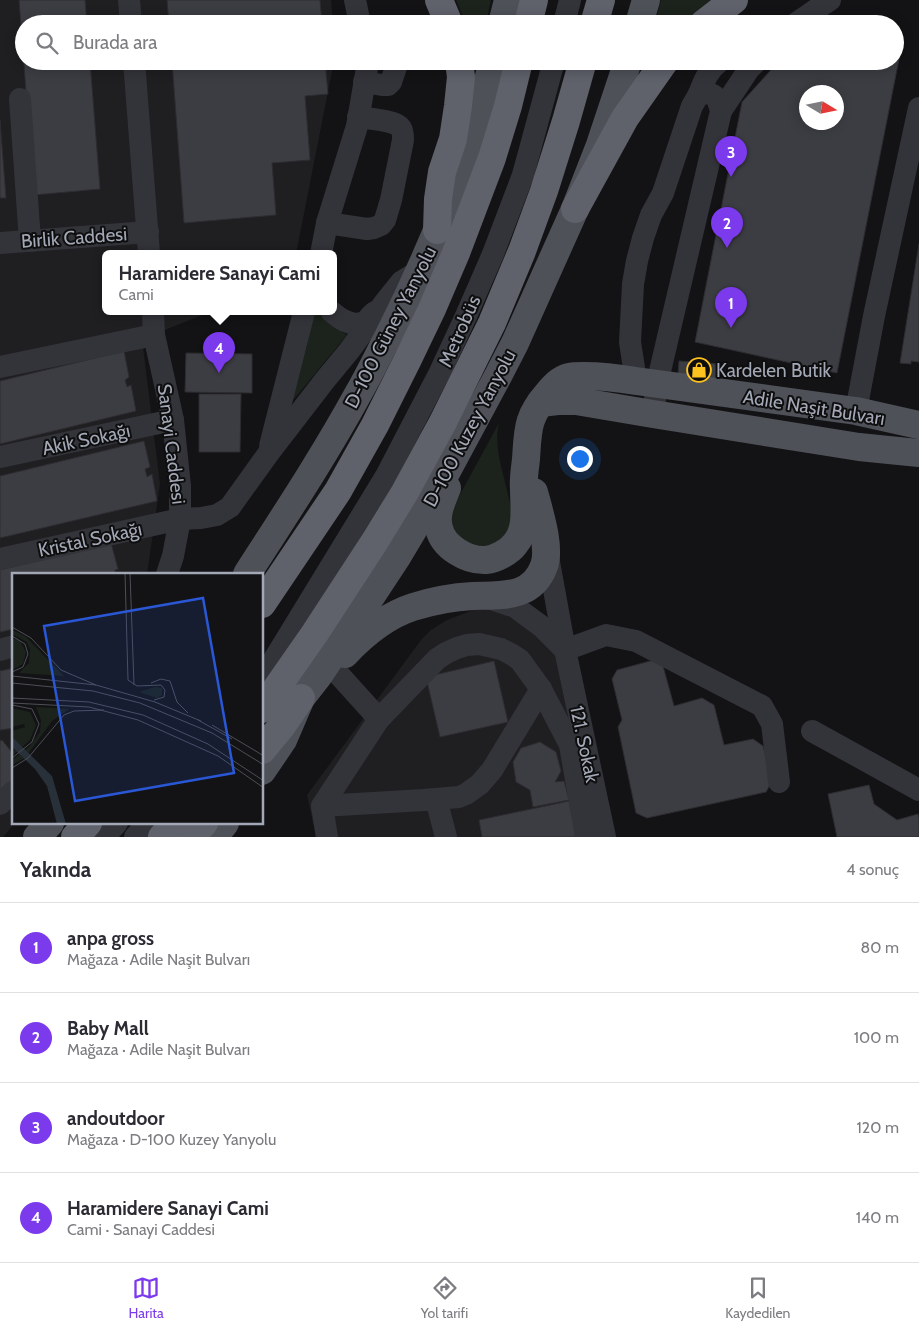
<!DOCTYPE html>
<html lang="tr">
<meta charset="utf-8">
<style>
:root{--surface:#fff;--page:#f7f7f7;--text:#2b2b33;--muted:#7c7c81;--line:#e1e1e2;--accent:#7c3aed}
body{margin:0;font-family:Cabin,sans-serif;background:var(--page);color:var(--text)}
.compass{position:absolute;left:799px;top:85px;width:45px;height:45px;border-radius:50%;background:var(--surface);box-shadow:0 2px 12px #0003;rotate:100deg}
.you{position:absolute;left:579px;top:458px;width:18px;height:18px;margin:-12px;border:4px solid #fff;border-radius:50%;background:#1a73e8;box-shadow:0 0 0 8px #1a73e833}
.badge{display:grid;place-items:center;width:32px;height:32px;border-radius:50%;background:var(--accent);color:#fff;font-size:16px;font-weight:700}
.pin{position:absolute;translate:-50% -41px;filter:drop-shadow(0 1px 2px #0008)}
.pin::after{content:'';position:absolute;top:26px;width:18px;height:15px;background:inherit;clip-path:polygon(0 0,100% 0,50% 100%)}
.popup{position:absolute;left:102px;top:250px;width:235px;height:65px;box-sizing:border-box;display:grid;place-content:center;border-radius:8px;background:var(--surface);filter:drop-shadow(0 1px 4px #0005);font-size:16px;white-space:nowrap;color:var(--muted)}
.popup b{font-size:19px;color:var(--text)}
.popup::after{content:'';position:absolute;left:50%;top:100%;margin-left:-10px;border:10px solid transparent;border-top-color:var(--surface)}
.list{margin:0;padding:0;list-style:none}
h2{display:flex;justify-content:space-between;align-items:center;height:65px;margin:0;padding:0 20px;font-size:21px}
h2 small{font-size:16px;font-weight:400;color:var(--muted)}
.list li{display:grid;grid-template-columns:32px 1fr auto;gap:15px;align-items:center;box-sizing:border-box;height:90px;padding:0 20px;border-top:1px solid var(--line)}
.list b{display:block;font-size:19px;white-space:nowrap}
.list p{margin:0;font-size:16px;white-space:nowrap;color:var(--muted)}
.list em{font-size:16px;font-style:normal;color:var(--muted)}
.icon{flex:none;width:28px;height:28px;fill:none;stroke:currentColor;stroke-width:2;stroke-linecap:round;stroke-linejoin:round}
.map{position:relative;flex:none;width:919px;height:837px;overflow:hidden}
.search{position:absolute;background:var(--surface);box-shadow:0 2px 12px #0003;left:15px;right:15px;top:15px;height:55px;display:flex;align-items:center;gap:12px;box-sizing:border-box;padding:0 18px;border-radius:28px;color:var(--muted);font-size:19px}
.sheet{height:425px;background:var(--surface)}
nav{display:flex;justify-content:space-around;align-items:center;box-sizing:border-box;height:70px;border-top:1px solid var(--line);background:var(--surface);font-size:14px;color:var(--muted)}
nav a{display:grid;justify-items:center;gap:2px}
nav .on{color:var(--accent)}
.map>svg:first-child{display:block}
.built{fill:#1f1f22}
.green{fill:#1b231c}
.building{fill:#3c3d42;stroke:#2d2c31;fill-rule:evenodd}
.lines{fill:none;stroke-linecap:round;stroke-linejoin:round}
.minor{stroke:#33343a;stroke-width:22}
.major{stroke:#4f5159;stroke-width:28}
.highway{stroke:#5f616b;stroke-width:28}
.labels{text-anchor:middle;stroke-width:4;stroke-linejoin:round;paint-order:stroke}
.street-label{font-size:19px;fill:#a3a8b6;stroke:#0e0e0f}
.poi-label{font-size:19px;fill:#a3a8b6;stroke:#0e0e0f;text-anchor:start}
.inset-road{fill:none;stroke:#4d4f55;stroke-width:1}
.view{fill:#2a57d5;fill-opacity:0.15;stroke:#2a57d5;stroke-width:2.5}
.inset-edge{fill:none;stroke:#a3a8b6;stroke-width:2.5}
</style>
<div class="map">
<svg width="919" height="837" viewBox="0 0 919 837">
<rect width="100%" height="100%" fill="#131315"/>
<g class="built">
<polygon points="0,0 331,0 333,24 24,24 24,61 334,61 296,254 105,254 105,312 210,312 142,339 160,484 147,574 14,574 15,823 3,837 0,837"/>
<polygon points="476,609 491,609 506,615 553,646 594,837 316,837 307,795 421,640 431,630 447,620"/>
</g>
<g class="green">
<polygon points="456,0 491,0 486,24 466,24"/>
<polygon points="661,0 714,0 686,24 655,24"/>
<polygon points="313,312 320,312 326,321 347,335 289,405 307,346"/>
<path d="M499,423C493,448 504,474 509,499C511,507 514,517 511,525C500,560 448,549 451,511Z"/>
</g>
<g class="building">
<polygon points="19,0 85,0 87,24 24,24 24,61 90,61 100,189 34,195"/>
<polygon points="167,0 320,0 322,24 169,24"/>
<path d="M895,43L902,44L837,373L695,342L742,102L779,61H895ZM806,92H836V122H806Z"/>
<polygon points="172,61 325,61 328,94 305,96 310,160 272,163 276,215 184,223"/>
<polygon points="0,120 6,198 0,198"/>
<polygon points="919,244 919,362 911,361 911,364 900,363"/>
<polygon points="124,351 129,377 125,380 127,387 131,385 136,411 0,444 0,381"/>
<polygon points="186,353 252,354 252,393 185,392"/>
<polygon points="679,361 720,364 719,379 678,376"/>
<polygon points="199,394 241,394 240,452 199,452"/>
<polygon points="144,441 150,467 145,469 147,477 152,474 157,501 0,538 0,476"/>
<polygon points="111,543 118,569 115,570 115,574 14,574 14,629 0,632 0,570"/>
<polygon points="654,660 663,666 674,706 702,698 714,705 724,745 753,739 763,746 772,781 766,792 647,818 636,813 618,727 622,720 612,679 617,670"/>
<polygon points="494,661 508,722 440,737 426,677"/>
<polygon points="14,668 14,728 0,730 0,671"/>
<polygon points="2,740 14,755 14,788 0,799 0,741"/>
<polygon points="540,742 556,752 561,771 555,782 564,781 569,800 533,807 530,790 516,782 513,762 521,748"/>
<polygon points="869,785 874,804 897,820 918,814 919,818 919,837 837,837 828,794"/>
<polygon points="569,801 577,837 482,837 479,820"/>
</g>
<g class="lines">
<g class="minor">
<polyline points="129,0 131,24"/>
<polyline points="355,0 360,24"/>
<polyline points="564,24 570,0"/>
<polyline points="795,24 830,0"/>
<polyline points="134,61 149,254"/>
<polyline points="364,82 382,85 388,85 391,82 398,61"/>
<path d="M699,94C704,81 708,70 720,61"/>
<polyline points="20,99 30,241"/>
<polyline points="721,111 749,69 757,61"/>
<path d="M327,223L367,229L374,228L381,225L385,220L391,200L403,140C403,136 403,131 401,128C396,120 368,119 358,117"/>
<polyline points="0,243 148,232"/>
<polyline points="321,254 327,223 357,126 367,68 365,61"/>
<polyline points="153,312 154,335 173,420 180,486 180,519 173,556 167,574"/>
<path d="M332,312C341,320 354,328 366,321C369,318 372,314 375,312"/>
<polyline points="0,367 154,335"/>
<path d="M636,381L630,342L633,284L637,261L643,238L651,215L663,193L692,106L699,94C715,92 717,96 721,111L657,384L653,414"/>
<polyline points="856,411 874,316 919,108"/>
<polyline points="270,446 304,312"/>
<polyline points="0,457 173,420"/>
<polyline points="547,551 565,650 605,837"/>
<polyline points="0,559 180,519 201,518 217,515 230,507 268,454 325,380 349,351 385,302 401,282 419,271"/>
<polyline points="486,597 515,607 541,626 565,650"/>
<polyline points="0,650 14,646"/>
<polyline points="565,650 606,635 636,641 762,706 772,724 779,782"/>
<polyline points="332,667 379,719"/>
<polyline points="262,679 386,476 440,372 466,316 493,254 523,175 554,61"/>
<polyline points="812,731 919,790"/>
<polyline points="436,799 446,837"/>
<polyline points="0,804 14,791"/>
<polyline points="322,806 424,800 459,797 466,794 480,784 492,770 541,689"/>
<polyline points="104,837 117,823"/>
<polyline points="135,837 148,823"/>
<polyline points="327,837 322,806 379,719 437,659 446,653 457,648 467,645 479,644 501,649 511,654 520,660 541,689 570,745 586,837"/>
</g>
<g class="major">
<polyline points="502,24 508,0"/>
<polyline points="639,24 646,0"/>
<polyline points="540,403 558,401 576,401 653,414 859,447 919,453"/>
<path d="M447,488C442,501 435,514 439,528C443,547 467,561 486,560C496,559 509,552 515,544C528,529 524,508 524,489C523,479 525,469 526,459C528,429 527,417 548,393C554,386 559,380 569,377C573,376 579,376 584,376C601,376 618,378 636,381L856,411L919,425"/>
<path d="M247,574C285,515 324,456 358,394C369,375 378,356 388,337C433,248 469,158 493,61"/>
<path d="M345,654C363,635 388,615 413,607C432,601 454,597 473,596C501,595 532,599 544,566C551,548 539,511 534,492"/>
<polyline points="262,771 283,740 301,698 319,675 347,633 397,557 434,495 498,376 515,343 575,209 600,145 628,61"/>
<polyline points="37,837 50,823"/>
<polyline points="214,837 225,823"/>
</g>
<g class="highway">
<polyline points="439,0 449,24"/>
<polyline points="528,24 534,0"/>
<polyline points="594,24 601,0"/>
<polyline points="703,24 734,0"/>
<polyline points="575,209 625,118 665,61"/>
<polyline points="437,230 438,199 442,172 453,139 458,106 461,77 459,61"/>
<polyline points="262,604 338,491 375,425 408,359 432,309 456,253 492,158 508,106 519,61"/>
<polyline points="262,709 315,633 375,541 405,492 443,422 492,323 522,251 544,191 566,121 583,61"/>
<polyline points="262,750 281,727 301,698"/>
<polyline points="75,837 88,823"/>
<polyline points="162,837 174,823"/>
<polyline points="191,837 204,823"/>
</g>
</g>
<defs>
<g id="shop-ring" transform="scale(1.25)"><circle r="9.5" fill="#0e0e0f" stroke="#ffc320" stroke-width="1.5"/><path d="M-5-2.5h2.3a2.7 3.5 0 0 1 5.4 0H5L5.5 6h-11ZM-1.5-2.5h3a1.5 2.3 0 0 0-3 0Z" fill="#ffc320"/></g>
</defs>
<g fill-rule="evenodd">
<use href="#shop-ring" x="699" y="370"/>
</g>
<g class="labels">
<g class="street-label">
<text transform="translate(74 237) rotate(-4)" y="7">Birlik Caddesi</text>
<text transform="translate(390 327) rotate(-63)" y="7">D-100 Güney Yanyolu</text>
<text transform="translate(459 331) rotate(-66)" y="7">Metrobüs</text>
<text transform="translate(814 407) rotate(9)" y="7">Adile Naşit Bulvarı</text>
<text transform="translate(469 428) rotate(-62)" y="7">D-100 Kuzey Yanyolu</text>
<text transform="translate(86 439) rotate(-12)" y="7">Akik Sokağı</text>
<text transform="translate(172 444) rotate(83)" y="7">Sanayi Caddesi</text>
<text transform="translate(90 539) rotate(-12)" y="7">Kristal Sokağı</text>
<text transform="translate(585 744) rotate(78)" y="7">121. Sokak</text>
</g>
<g class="poi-label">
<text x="716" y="377">Kardelen Butik</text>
</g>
</g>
<g transform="translate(12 573)">
<rect width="251" height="251" fill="#131315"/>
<path d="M0,57L13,63L52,103L7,100L17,90L18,77L15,69L0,61ZM0,65L8,68L14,79L11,91L0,97ZM143,114L150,115V122L145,125L127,119ZM24,134L57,136L40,148L13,185L0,192V187L18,173L28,159L29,147ZM0,135L18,139L24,152L18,167L0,183V175L3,178L7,174L0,164V158L13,154L12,151L0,154Z" fill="#1b231c"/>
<path d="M0,164L40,203L54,251H45L35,213L23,196L0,174Z" fill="#283039"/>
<path class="inset-road" d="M113,0L116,107L125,113L149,112L153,117L152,124L142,127M118,0L122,112M0,54L19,65L49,97L84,112M0,63L13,71L16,81L11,94L0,99M0,103L84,112L143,129L189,148M0,110L81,118L128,130L200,160L252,192M139,110L149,106L158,108L165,129L176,140M0,125L77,129L131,142L196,171L252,208M0,130L77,134L126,147L206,183L252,215M0,132L20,136L27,151L20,169L0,185M186,147L220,166M200,152L252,183M0,195L16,185L52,142L62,138L92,137"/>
<path class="view" d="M191,25L222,200L63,228L32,53Z"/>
<rect width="251" height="251" class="inset-edge"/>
</g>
</svg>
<svg class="compass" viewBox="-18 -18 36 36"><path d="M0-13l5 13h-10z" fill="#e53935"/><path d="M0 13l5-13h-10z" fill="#7c7c81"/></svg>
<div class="you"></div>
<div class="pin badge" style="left:731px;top:328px">1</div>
<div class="pin badge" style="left:727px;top:248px">2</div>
<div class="pin badge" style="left:731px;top:177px">3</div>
<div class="pin badge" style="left:219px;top:373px">4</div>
<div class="popup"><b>Haramidere Sanayi Cami</b>Cami</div>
<div class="search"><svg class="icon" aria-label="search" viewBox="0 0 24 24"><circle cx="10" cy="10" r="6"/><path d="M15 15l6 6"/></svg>Burada ara</div>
</div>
<section class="sheet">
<h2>Yakında<small>4 sonuç</small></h2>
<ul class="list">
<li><span class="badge">1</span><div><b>anpa gross</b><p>Mağaza · Adile Naşit Bulvarı</p></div><em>80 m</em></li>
<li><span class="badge">2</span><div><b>Baby Mall</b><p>Mağaza · Adile Naşit Bulvarı</p></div><em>100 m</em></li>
<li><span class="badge">3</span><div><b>andoutdoor</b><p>Mağaza · D-100 Kuzey Yanyolu</p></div><em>120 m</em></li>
<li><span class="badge">4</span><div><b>Haramidere Sanayi Cami</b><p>Cami · Sanayi Caddesi</p></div><em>140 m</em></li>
</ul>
</section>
<nav>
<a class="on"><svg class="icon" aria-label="map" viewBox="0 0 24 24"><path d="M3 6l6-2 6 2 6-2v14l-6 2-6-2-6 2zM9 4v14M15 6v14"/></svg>Harita</a>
<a><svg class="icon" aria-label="directions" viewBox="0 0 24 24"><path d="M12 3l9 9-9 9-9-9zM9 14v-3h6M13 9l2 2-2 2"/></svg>Yol tarifi</a>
<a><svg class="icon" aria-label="saved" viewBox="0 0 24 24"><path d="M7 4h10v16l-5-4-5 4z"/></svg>Kaydedilen</a>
</nav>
